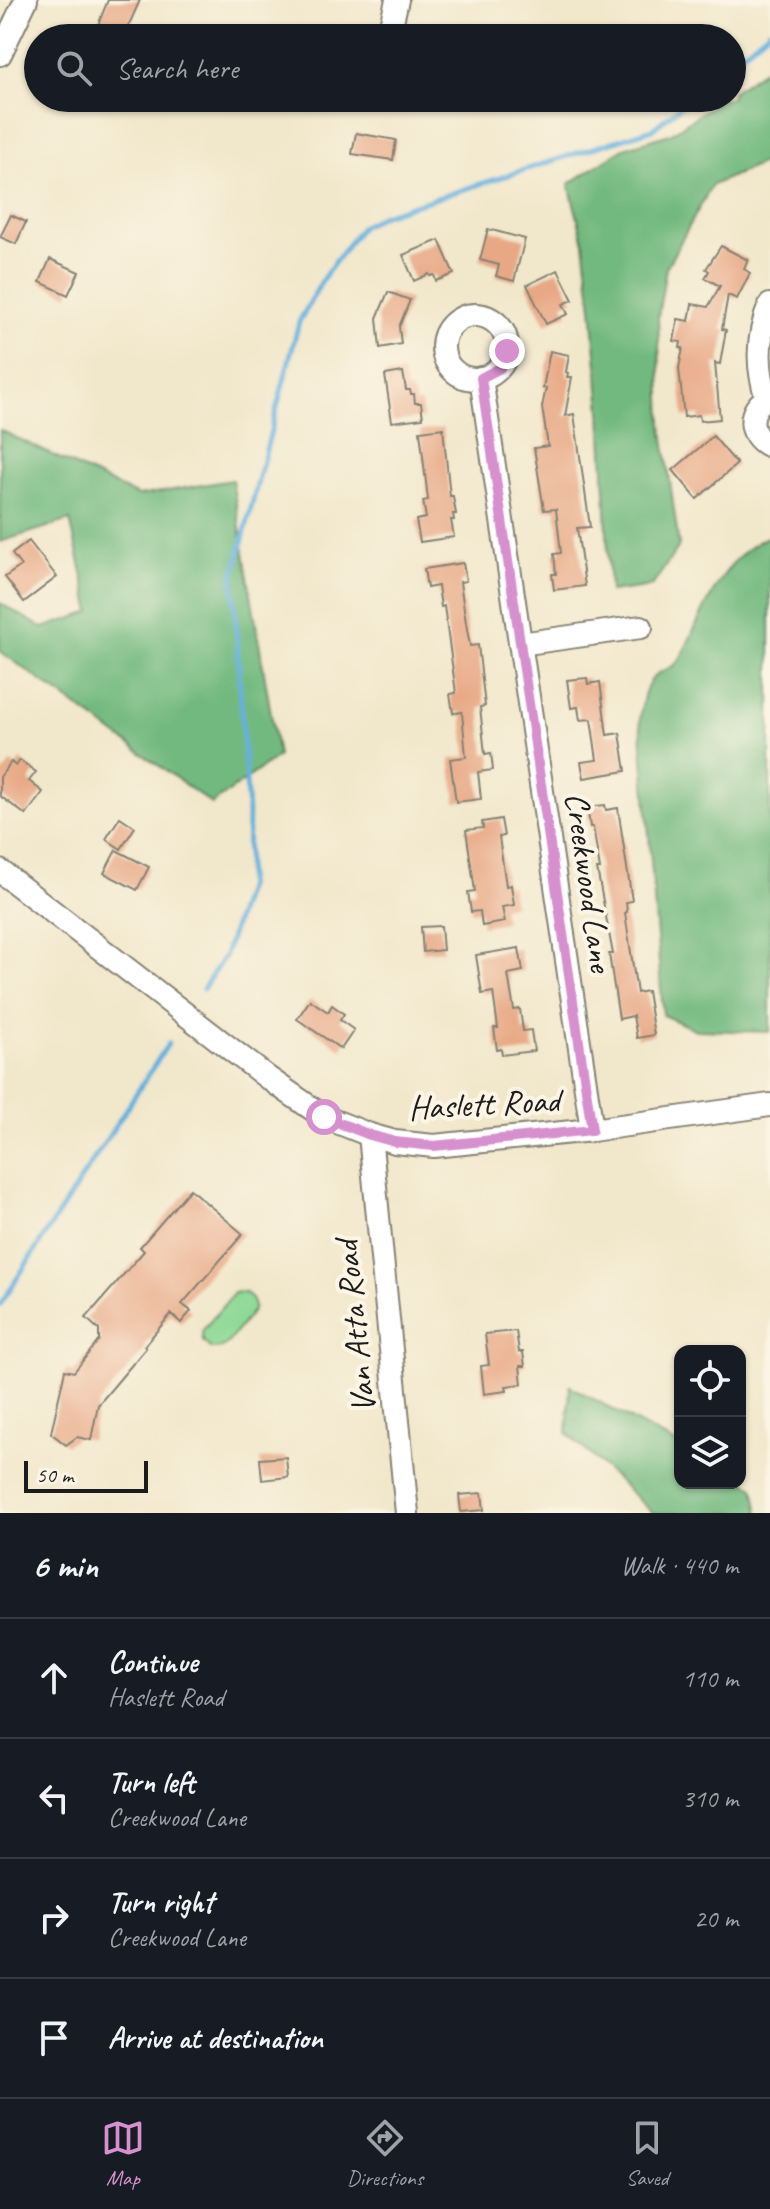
<!DOCTYPE html>
<meta charset="utf-8">
<style>
:root{--surface:#171b24;--page:#242831;--text:#f1f3f6;--muted:#9ea1a6;--line:#363941;--accent:#d690ce}
body{margin:0;font-family:Caveat,sans-serif;background:var(--page);color:var(--text)}
.controls{position:absolute;right:24px;bottom:24px;display:grid;overflow:hidden;border-radius:16px;box-shadow:0 2px 6px #0004}
.controls button{width:72px;height:72px;display:grid;place-items:center;padding:0;border:0;border-bottom:2px solid var(--line);background:var(--surface);color:var(--text);font:40px sans-serif}
.scale{position:absolute;left:24px;bottom:20px;width:124px;box-sizing:border-box;padding-left:8px;border:4px solid #1c1c1c;border-top:0;font-size:22px;line-height:28px;white-space:nowrap;color:#1c1c1c;-webkit-text-stroke:6px #fcf5e5;paint-order:stroke}
.stop{position:absolute;width:24px;height:24px;margin:-18px;border:6px solid #d690ce;border-radius:50%;background:#fff}
.stop.end{background:#d690ce;border-color:#fff;box-shadow:0 2px 8px #0008}
.list{margin:0;padding:0;list-style:none}
h2{display:flex;justify-content:space-between;align-items:center;height:104px;margin:0;padding:0 32px;font-size:34px}
h2 small{font-size:26px;font-weight:400;color:var(--muted)}
.list li{display:grid;grid-template-columns:52px 1fr auto;gap:24px;align-items:center;box-sizing:border-box;height:120px;padding:0 32px;border-top:2px solid var(--line)}
.list b{display:block;font-size:30px;white-space:nowrap}
.list p{margin:0;font-size:26px;white-space:nowrap;color:var(--muted)}
.list em{font-size:26px;font-style:normal;color:var(--muted)}
.icon{flex:none;width:44px;height:44px;fill:none;stroke:currentColor;stroke-width:2;stroke-linecap:round;stroke-linejoin:round}
.map{position:relative;flex:none;width:770px;height:1513px;overflow:hidden}
.search{position:absolute;background:var(--surface);box-shadow:0 2px 6px #0004;left:24px;right:24px;top:24px;height:88px;display:flex;align-items:center;gap:20px;box-sizing:border-box;padding:0 28px;border-radius:44px;color:var(--muted);font-size:30px}
.sheet{height:584px;background:var(--surface)}
nav{display:flex;justify-content:space-around;align-items:center;box-sizing:border-box;height:112px;border-top:2px solid var(--line);background:var(--surface);font-size:22px;color:var(--muted)}
nav a{display:grid;justify-items:center;gap:4px}
nav .on{color:var(--accent)}
.map>svg:first-child{display:block}
.green{fill:#8dd996;stroke:#547a59;stroke-width:2}
.forest{fill:#72b97f;stroke:#476a4e;stroke-width:2}
.lines{fill:none;stroke-linecap:round;stroke-linejoin:round}
.stream{stroke:#66b0de;stroke-width:5}
.building{fill:#e8a885}
.minor-casing{stroke:#868274;stroke-width:26}
.minor{stroke:#fff;stroke-width:22}
.route{stroke:#d690ce;stroke-width:10}
.labels{text-anchor:middle;stroke-width:8;stroke-linejoin:round;paint-order:stroke}
.street-label{font-size:34px;fill:#1c1c1c;stroke:#fcf5e5}
</style>
<div class="map">
<svg width="770" height="1513" viewBox="0 0 770 1513">
<rect width="100%" height="100%" fill="#fcf5e5"/>
<filter id="ink" filterUnits="userSpaceOnUse"><feTurbulence type="fractalNoise" baseFrequency=".0125" numOctaves="2"/><feDisplacementMap in="SourceGraphic" scale="16" xChannelSelector="R" yChannelSelector="G"/><feConvolveMatrix kernelMatrix="1 2 1 2 8 2 1 2 1" color-interpolation-filters="sRGB"/></filter>
<filter id="wash" filterUnits="userSpaceOnUse"><feTurbulence type="fractalNoise" baseFrequency=".006" numOctaves="4" result="noise"/><feDisplacementMap in="SourceGraphic" scale="32" xChannelSelector="R" yChannelSelector="G"/><feGaussianBlur stdDeviation="1.8" result="paint"/><feColorMatrix in="noise" values="0 0 0 0 0 0 0 0 0 0 0 0 0 0 0 0 0 1.4 0 .05"/><feComposite in="paint" operator="in"/></filter>
<g filter="url(#wash)">
<rect width="100%" height="100%" fill="#f1e7cb"/>
<path class="green" d="M234,1293C246,1290 255,1297 253,1310L226,1345L222,1348L211,1349L203,1341L202,1331Z"/>
<g class="forest">
<polygon points="770,66 770,160 712,185 666,268 658,317 662,424 679,546 652,586 610,592 601,412 592,307 584,243 569,184 624,148 670,134 723,98 732,98 732,92"/>
<polygon points="0,430 138,496 232,480 278,756 212,804 0,651 0,603 43,628 91,612 70,520 0,542"/>
<path d="M770,536V1032L696,1030L663,1015L640,719C642,704 644,685 656,675C662,670 670,670 679,661C702,617 721,555 770,536Z"/>
<polygon points="570,1386 680,1446 680,1483 740,1483 740,1479 754,1487 759,1513 653,1513 567,1433"/>
</g>
<g class="lines">
<g class="stream">
<polyline points="732,62 770,30"/>
<polyline points="203,989 225,955 247,885 248,813 233,578 299,322 324,277 361,227 383,215 653,129 690,98"/>
<polyline points="0,1305 168,1044"/>
</g>
</g>
<g id="blocks">
<g class="building">
<polygon points="108,0 140,0 124,36 98,25"/>
<polygon points="356,133 396,140 393,160 352,154"/>
<polygon points="11,215 26,222 16,244 0,237"/>
<polygon points="488,229 525,239 514,281 496,276 499,265 480,260"/>
<polygon points="439,240 454,274 436,281 434,275 430,276 429,274 414,281 403,255"/>
<polygon points="721,246 748,260 744,269 750,273 737,299 728,295 722,329 726,330 720,364 715,363 720,419 700,421 699,415 684,417 679,368 683,348 680,348 681,342 674,341 678,319 689,321 692,304 708,307 720,286 705,278 709,271 706,269"/>
<polygon points="50,259 79,272 68,295 40,282"/>
<polygon points="558,270 573,300 563,304 568,314 546,324 527,285"/>
<polygon points="388,292 410,300 399,327 401,344 380,348 377,318"/>
<polygon points="550,351 569,355 566,372 568,373 567,377 572,377 565,416 574,414 590,527 577,528 585,586 554,590 552,574 556,574 554,554 561,553 556,509 544,510 534,448 548,446 542,407 546,388 543,388"/>
<polygon points="403,372 406,390 410,390 411,394 414,394 415,403 421,403 423,418 392,422 385,375"/>
<polygon points="443,428 450,496 453,496 456,514 453,514 454,520 451,520 454,537 420,542 416,520 426,518 423,501 428,500 420,431"/>
<polygon points="713,436 737,464 697,499 673,470"/>
<polygon points="29,541 57,577 24,602 5,577 21,566 12,554"/>
<polygon points="463,563 466,581 460,582 466,623 470,646 478,645 485,706 480,707 485,754 491,753 493,770 478,772 481,799 456,802 450,759 466,757 462,712 453,713 450,694 456,693 444,606 441,607 438,586 427,588 424,569"/>
<polygon points="587,678 588,684 600,682 607,735 620,733 626,771 584,778 581,762 597,760 591,719 580,720 578,707 571,708 567,680"/>
<polygon points="20,760 36,772 29,781 43,792 26,815 0,796 0,777 11,762 16,766"/>
<polygon points="605,805 606,810 618,808 632,901 626,902 627,912 625,913 637,993 647,991 654,1035 637,1038 633,1016 619,1019 609,954 613,954 597,869 600,869 593,827 590,827 587,807"/>
<polygon points="120,817 135,827 121,849 106,839"/>
<polygon points="501,819 504,836 499,837 506,886 511,885 514,905 502,907 505,922 482,926 480,911 471,912 468,892 475,891 466,830 483,828 482,822"/>
<polygon points="116,850 149,867 137,890 104,873"/>
<polygon points="441,926 443,950 423,952 421,927"/>
<polygon points="519,948 523,971 508,974 514,1010 520,1009 523,1031 531,1030 534,1051 502,1055 501,1049 497,1050 494,1028 498,1028 493,992 482,994 476,955"/>
<polygon points="310,1000 328,1012 332,1005 344,1014 340,1020 354,1030 341,1049 297,1019"/>
<polygon points="190,1189 243,1234 182,1304 191,1311 181,1323 171,1314 144,1346 146,1348 98,1405 91,1440 77,1437 66,1445 51,1433 65,1370 74,1372 99,1340 99,1330 86,1318 144,1251 140,1247"/>
<polygon points="516,1331 519,1352 523,1352 525,1366 520,1366 522,1384 506,1386 507,1391 484,1394 481,1366 489,1365 485,1334"/>
<polygon points="286,1457 288,1477 262,1480 260,1459"/>
<polygon points="482,1493 484,1510 461,1512 459,1495"/>
</g>
</g>
</g>
<g filter="url(#ink)">
<use href="#blocks" fill-opacity="0" stroke="#868274" stroke-width="2"/>
<g class="lines">
<g class="minor-casing">
<g id="minor">
<polyline points="388,38 397,0"/>
<polyline points="0,54 26,0"/>
<circle cx="475" cy="347" r="32"/>
<polyline points="481,378 592,1130"/>
<path d="M770,397C747,407 746,436 770,446"/>
<path d="M767,398C756,366 757,336 770,305"/>
<polyline points="520,644 641,627"/>
<polyline points="0,871 268,1078 324,1117 370,1135 395,1142 434,1146 592,1130 770,1105"/>
<polyline points="370,1135 407,1513"/>
</g>
</g>
<use href="#minor" class="minor"/>
</g>
</g>
<g class="lines" filter="url(#ink)">
<polyline class="route" points="324,1117 370,1135 395,1142 434,1146 592,1130 481,378 500,368 507,351"/>
</g>
<g class="labels">
<g class="street-label">
<text transform="translate(590 882) rotate(82)" y="12">Creekwood Lane</text>
<text transform="translate(484 1103) rotate(-3)" y="12">Haslett Road</text>
<text transform="translate(354 1327) rotate(-96)" y="12">Van Atta Road</text>
</g>
</g>
</svg>
<div class="controls">
<button><svg class="icon" aria-label="locate" viewBox="0 0 24 24"><circle cx="12" cy="12" r="6"/><path d="M12 2v4M12 18v4M2 12h4M18 12h4"/></svg></button>
<button><svg class="icon" aria-label="layers" viewBox="0 0 24 24"><path d="M12 4l9 5-9 5-9-5zM3 14l9 5 9-5"/></svg></button>
</div>
<div class="scale">50 m</div>
<div class="stop" style="left:324px;top:1117px"></div>
<div class="stop end" style="left:507px;top:351px"></div>
<div class="search"><svg class="icon" aria-label="search" viewBox="0 0 24 24"><circle cx="10" cy="10" r="6"/><path d="M15 15l6 6"/></svg>Search here</div>
</div>
<section class="sheet">
<h2>6 min<small>Walk · 440 m</small></h2>
<ul class="list">
<li><svg class="icon" aria-label="ahead" viewBox="0 0 24 24"><path d="M12 20V5M6 11l6-6 6 6"/></svg><div><b>Continue</b><p>Haslett Road</p></div><em>110 m</em></li>
<li><svg class="icon" aria-label="left" viewBox="0 0 24 24"><path d="M17 20v-9H6M10 6l-5 5 5 5"/></svg><div><b>Turn left</b><p>Creekwood Lane</p></div><em>310 m</em></li>
<li><svg class="icon" aria-label="right" viewBox="0 0 24 24"><path d="M7 20v-9h11M14 6l5 5-5 5"/></svg><div><b>Turn right</b><p>Creekwood Lane</p></div><em>20 m</em></li>
<li><svg class="icon" aria-label="arrive" viewBox="0 0 24 24"><path d="M6 21V4h12l-3 4 3 4H6"/></svg><div><b>Arrive at destination</b></div></li>
</ul>
</section>
<nav>
<a class="on"><svg class="icon" aria-label="map" viewBox="0 0 24 24"><path d="M3 6l6-2 6 2 6-2v14l-6 2-6-2-6 2zM9 4v14M15 6v14"/></svg>Map</a>
<a><svg class="icon" aria-label="directions" viewBox="0 0 24 24"><path d="M12 3l9 9-9 9-9-9zM9 14v-3h6M13 9l2 2-2 2"/></svg>Directions</a>
<a><svg class="icon" aria-label="saved" viewBox="0 0 24 24"><path d="M7 4h10v16l-5-4-5 4z"/></svg>Saved</a>
</nav>
